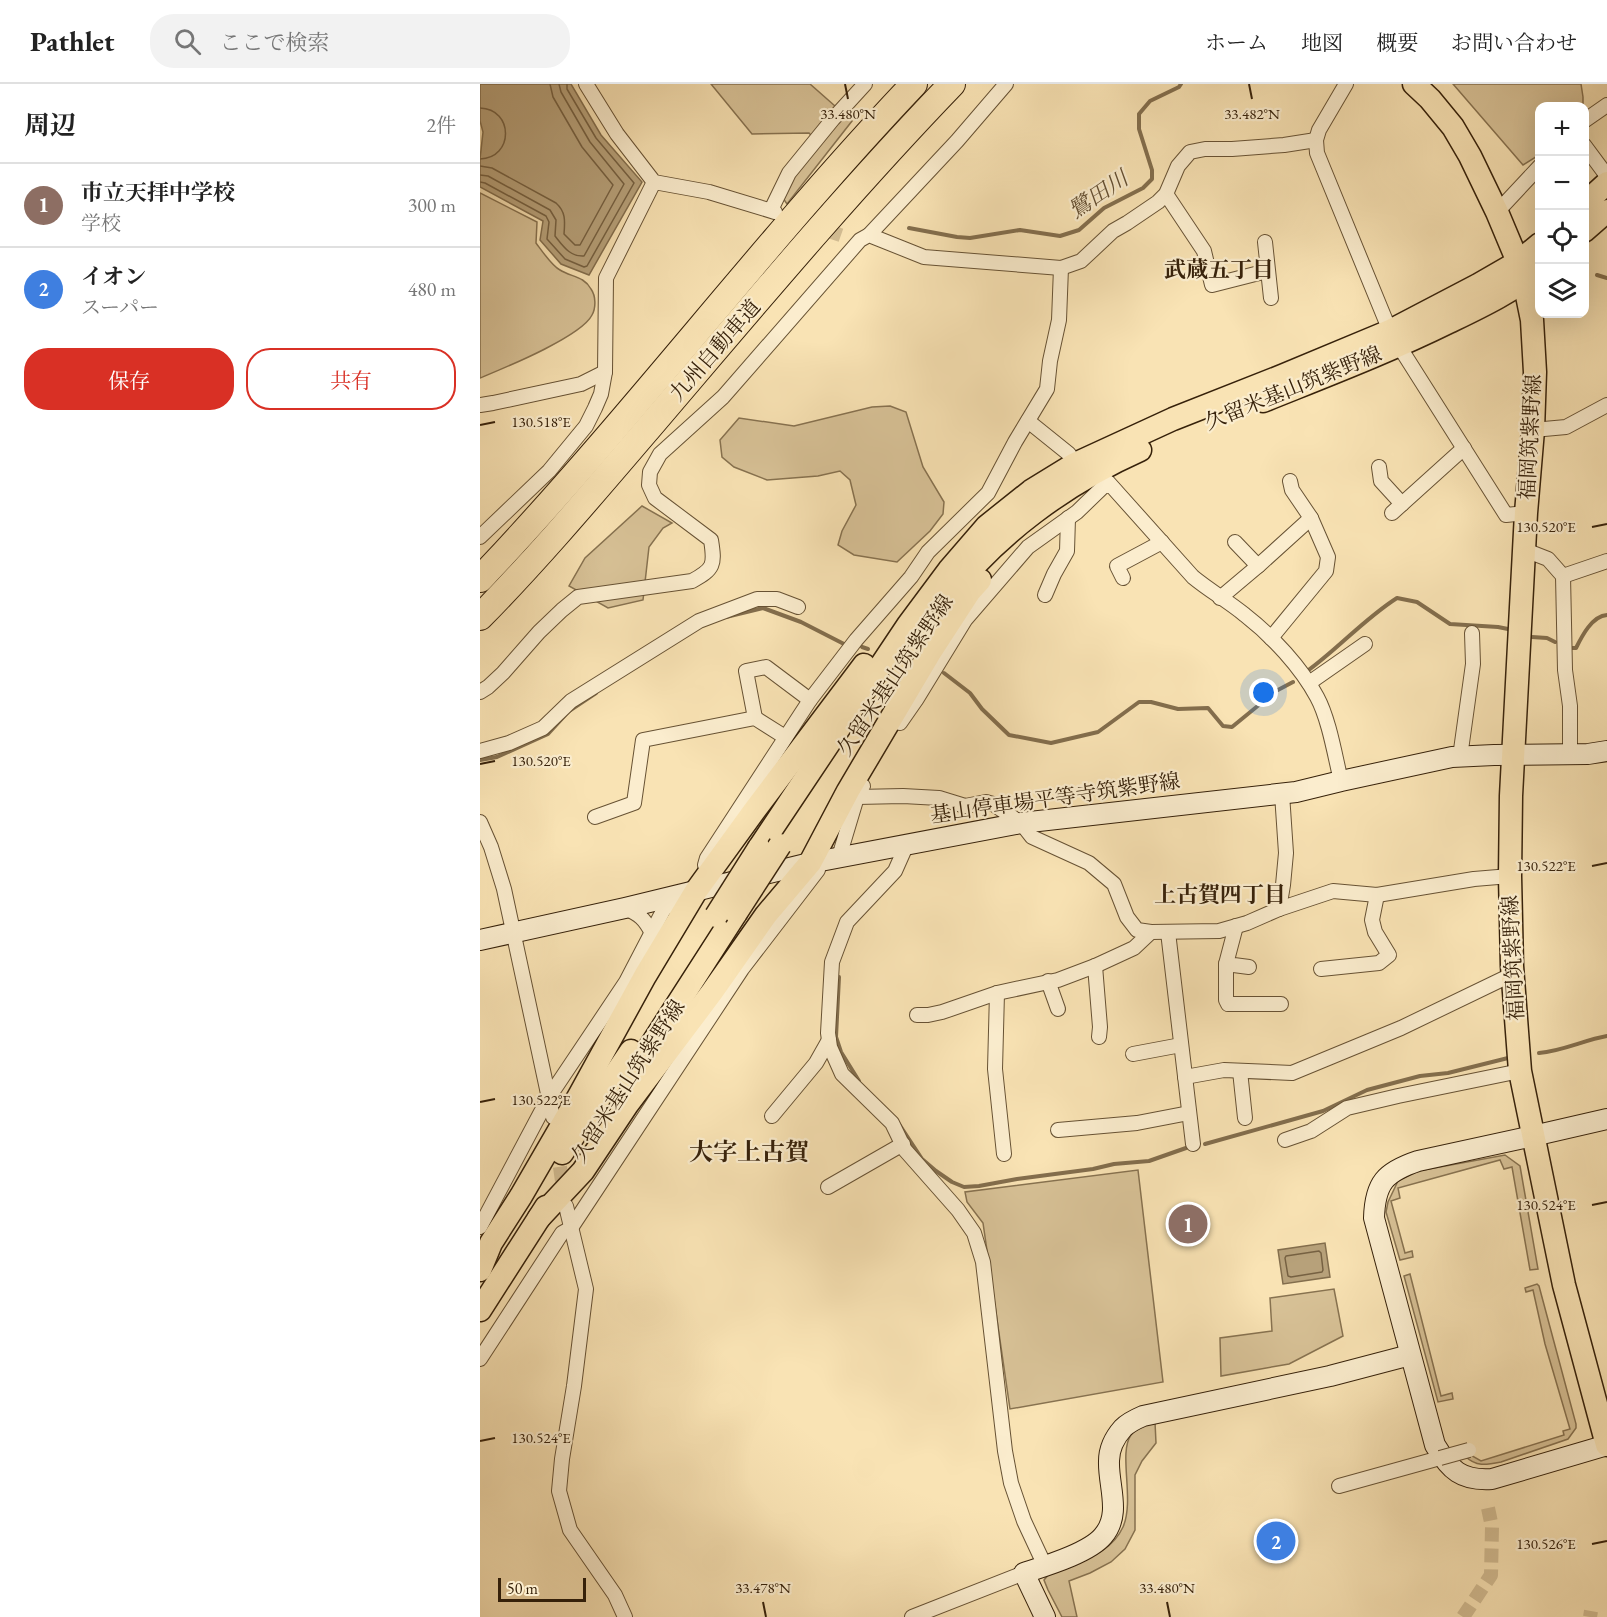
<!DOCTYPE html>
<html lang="ja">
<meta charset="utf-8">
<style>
:root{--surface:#fff;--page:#f2f2f2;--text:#222;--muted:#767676;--line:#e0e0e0;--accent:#d93025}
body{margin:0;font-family:"EB Garamond","Noto Serif JP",serif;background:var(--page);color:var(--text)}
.controls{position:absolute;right:18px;top:18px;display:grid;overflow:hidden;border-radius:12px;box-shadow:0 6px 24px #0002}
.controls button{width:54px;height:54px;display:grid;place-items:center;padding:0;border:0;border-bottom:2px solid var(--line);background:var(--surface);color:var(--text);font:30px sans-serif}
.scale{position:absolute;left:18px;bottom:15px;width:88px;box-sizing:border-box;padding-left:6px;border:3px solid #36210a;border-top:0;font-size:16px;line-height:21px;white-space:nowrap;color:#36210a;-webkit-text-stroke:4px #fbedce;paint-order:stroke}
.you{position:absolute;left:784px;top:609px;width:21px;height:21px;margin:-15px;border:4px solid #fff;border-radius:50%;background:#1a73e8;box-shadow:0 0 0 9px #1a73e833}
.badge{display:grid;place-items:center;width:39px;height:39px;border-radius:50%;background:var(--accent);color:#fff;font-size:20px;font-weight:700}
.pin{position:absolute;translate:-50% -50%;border:3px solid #fff;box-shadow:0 2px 6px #0006}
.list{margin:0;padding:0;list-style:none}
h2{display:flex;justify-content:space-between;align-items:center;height:78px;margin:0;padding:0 24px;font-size:26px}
h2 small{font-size:20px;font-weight:400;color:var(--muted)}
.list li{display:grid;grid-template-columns:39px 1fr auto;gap:18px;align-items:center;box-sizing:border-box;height:84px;padding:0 24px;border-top:2px solid var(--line)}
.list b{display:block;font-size:22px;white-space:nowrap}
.list p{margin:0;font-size:20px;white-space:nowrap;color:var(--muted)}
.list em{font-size:20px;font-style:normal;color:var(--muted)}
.actions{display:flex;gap:12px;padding:18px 24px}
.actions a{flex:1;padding:14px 0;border:2px solid var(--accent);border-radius:24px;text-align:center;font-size:21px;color:var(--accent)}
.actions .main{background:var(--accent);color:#fff}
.icon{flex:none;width:33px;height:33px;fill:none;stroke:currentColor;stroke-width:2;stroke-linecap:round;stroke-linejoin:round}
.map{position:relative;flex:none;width:1127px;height:1533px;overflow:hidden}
header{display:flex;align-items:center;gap:36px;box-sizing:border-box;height:84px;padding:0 30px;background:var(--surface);border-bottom:2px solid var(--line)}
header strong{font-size:28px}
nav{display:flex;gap:33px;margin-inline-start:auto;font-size:21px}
.search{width:420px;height:54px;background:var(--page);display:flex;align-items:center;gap:15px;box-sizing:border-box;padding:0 21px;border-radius:24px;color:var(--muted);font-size:22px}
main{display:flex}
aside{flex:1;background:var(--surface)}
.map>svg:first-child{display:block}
.green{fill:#d8c297;stroke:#877250;stroke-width:1.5}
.water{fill:#b7a17a;stroke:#836e4d;stroke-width:1.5}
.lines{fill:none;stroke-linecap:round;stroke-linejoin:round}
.shore{stroke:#766142;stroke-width:1.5}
.stream{stroke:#836e4d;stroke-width:4}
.street-tunnel{stroke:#d2bc92;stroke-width:14;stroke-dasharray:14 7;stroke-linecap:butt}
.street-casing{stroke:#675234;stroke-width:16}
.secondary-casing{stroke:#36210a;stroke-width:22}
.primary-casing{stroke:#36210a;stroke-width:25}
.highway-casing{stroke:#36210a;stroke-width:28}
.street{stroke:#fbedce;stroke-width:14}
.secondary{stroke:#fbedce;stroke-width:20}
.primary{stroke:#f9e3b4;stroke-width:22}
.highway{stroke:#f9e3b4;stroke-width:26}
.street-bridge-casing{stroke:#675234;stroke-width:16;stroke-linecap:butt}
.primary-bridge-casing{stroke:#36210a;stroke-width:25;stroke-linecap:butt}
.street-bridge{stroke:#fbedce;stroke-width:14}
.primary-bridge{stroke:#f9e3b4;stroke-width:22}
.ticks{fill:none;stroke:#36210a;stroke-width:2}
.labels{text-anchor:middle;stroke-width:4.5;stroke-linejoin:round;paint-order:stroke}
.street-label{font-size:21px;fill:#36210a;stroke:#fbedce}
.water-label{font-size:22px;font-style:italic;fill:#634e31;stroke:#fbedce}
.neighbourhood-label{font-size:22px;font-weight:bold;fill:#36210a;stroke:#fbedce}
.quarter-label{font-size:24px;font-weight:bold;fill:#36210a;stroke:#fbedce}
.ticks-label{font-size:15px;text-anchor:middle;fill:#36210a;stroke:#fbedce;stroke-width:4.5;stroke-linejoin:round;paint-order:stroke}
</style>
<header>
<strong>Pathlet</strong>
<div class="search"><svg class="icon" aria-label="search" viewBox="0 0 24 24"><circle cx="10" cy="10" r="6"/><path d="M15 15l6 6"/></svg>ここで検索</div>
<nav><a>ホーム</a><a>地図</a><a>概要</a><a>お問い合わせ</a></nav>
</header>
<main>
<aside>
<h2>周辺<small>2件</small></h2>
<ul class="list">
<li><span class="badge" style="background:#8d6e63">1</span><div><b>市立天拝中学校</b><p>学校</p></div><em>300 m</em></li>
<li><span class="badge" style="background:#3f7fe0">2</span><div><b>イオン</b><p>スーパー</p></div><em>480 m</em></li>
</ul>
<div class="actions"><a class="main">保存</a><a>共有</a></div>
</aside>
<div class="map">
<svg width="1127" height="1533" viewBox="0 0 1127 1533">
<rect width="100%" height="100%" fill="#f9e3b4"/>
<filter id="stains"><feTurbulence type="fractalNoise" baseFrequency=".00333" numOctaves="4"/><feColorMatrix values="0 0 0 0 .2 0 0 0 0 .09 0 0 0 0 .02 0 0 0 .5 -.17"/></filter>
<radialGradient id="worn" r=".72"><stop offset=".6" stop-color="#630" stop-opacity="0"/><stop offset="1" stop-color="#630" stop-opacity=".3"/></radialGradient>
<g class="green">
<polygon points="231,0 330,0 372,37 307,120 296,104 339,60 329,49 272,50"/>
<polygon points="973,0 1101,0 1103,13 1103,22 1060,22 1059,71 1043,81"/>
<path d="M0,109L57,138L56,159C62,167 72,182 80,186C91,193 104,192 111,205C116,212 116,224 112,231C101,253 24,284 0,294Z"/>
<polygon points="410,322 426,328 443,383 464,418 463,430 450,447 417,478 374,471 358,461 362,447 376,421 370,396 360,387 338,392 287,396 254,383 242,373 240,356 259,334 314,342 392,323"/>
<polygon points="162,422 192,439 183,444 169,463 163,516 128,524 89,502 105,474"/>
<polygon points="1025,1071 1040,1082 1058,1185 1050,1186 1032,1083 1024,1085 1020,1076 918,1104 920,1114 911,1117 925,1169 932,1167 933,1173 920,1176 906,1128 908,1118 918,1097 938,1087"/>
<polygon points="658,1086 683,1298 530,1325 503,1139 487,1118 485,1108"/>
<polygon points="930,1190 961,1312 972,1309 973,1315 958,1318 924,1192"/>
<path d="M1057,1200L1059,1202L1096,1340V1344L1088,1355L1021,1378C1006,1381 996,1383 985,1372L989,1370L1001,1377L1084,1351L1083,1347L1090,1345L1065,1260L1053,1206L1046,1208L1045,1204Z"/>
<polygon points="854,1205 863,1252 809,1280 741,1292 740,1254 792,1247 790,1214"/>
<path d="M675,1338L676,1359L662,1377L655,1391V1446L645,1465L631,1478L610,1489L589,1497L597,1533H582L568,1506L564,1496C571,1486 577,1486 587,1482C610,1473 632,1467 643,1443C655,1416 638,1369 651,1351C655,1344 667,1341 675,1338Z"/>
</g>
<g class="water">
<polygon points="0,0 91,0 121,51 162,98 109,191 81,180 60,156 63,137 0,103 0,75 3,48 0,37"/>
<polygon points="845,1159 850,1193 803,1200 798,1166"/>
</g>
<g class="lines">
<g class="shore">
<path d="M0,24C34,25 34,74 0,75"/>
<path d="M0,82L12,84L76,119C86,128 85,137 84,150L95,161H100L133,101L102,63L73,13L70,0"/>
<path d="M0,91L8,92L70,126L76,136L75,152C83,162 90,173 104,172L144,100L110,58L81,8L79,0"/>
<polyline points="0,98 5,99 66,132 69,138 67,155 85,175 104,183 107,182 154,99 116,54 87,5 87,0"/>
<polygon points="839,1167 841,1169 843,1186 842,1188 811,1193 808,1192 805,1174 806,1172"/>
</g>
<g class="stream">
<polyline points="429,144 477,153 490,154 540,146 580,152 599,146 624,124 663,104 672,95 672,86 659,45 659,30 670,17 699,3 701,0"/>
<polyline points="1117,191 1127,194"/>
<polyline points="246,533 283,524 321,538 364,560"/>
<polyline points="1052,553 1067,554 1075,558"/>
<polyline points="382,563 388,565"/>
<path d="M1088,564H1096C1102,552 1112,532 1127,531"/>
<path d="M826,588C858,565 884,535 917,514L937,518L970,540L1018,543L1028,545"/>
<polyline points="464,589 490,609 502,625 529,651 571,659 618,648 659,618 671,618 698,625 728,624 743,642 752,643 796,607 813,598"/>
<polyline points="0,676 17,673 68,650 89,627 116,609"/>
<polyline points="359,893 356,953 361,968 379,997"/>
<path d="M1059,969C1083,967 1104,956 1127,952"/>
<polyline points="419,1040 442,1075 456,1087 472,1098 484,1103 499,1102 537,1095 613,1085 634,1080 669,1077 706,1064"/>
<polyline points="725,1060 843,1027 887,1006 940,992 968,989 1028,974"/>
</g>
<g class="street-tunnel">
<polyline points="308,133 366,153"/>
<polyline points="77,1062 84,1111"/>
<polyline points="983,1533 1011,1491 1012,1443 1008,1424"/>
<polyline points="1110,1533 1111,1527"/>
</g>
<g class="street-casing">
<g id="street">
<polyline points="106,0 137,50 174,98 229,108 295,128"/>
<polyline points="866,0 839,46 836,56 837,69 910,247 919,262 1026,431 1046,429"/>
<polyline points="1104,37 1127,21"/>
<polyline points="1104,61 1127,92"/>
<polyline points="686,110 724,167 732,201 787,187"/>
<polyline points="291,126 309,89 353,35 385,0"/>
<polyline points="1017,128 1060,82"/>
<polyline points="389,151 477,57 526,0"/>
<polyline points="785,158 791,214"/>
<polyline points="0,321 13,319 101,300 125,288"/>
<polyline points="548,337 589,370"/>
<polyline points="1053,346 1086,343 1127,321"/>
<polyline points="899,383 901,397 922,420"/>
<polyline points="912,429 984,364"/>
<polyline points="0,453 69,387 106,342 115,324 121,310 125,288 126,194 174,98"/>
<polyline points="755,458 778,482"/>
<polyline points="1045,466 1068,475 1083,492 1127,477"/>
<polyline points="1083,492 1085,586 1090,622 1090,670"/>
<polyline points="643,494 637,482 682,458"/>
<polyline points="565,511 574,490 587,467 588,434"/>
<polyline points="740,514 778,482 831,434 812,406 810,397"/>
<polyline points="791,554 846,487 848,473 831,434"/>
<polyline points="829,599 885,560"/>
<path d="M0,608L8,603L23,589L59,548L82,526L98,513L212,497C234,485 235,481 231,456L175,414L169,401L170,388L180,370L243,313L380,156L389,151L444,173L581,184L601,177L633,147L647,139L678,118L686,110L698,82L710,68L725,65H752L804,61L836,56"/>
<polyline points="275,634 266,587 286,583 330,616"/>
<path d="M420,639L436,616L485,536L548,463L597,428L628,398L713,493C730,507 748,517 765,531C792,552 821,583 837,613C849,635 855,672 861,697"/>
<polyline points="0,667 29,659 63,644 91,617 219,537 277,515 297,515 318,523"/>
<polyline points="980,673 993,580 992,549"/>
<polyline points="377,713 423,712 459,714 485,722 506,718 513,720 541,739 552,753 609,779 634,800 647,833 657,846 671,848 739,847 767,839 799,825 853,807 897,811 994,795 1030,792"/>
<polyline points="115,733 154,719 163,656 275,634 305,653"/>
<polyline points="0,738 11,763 24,805 73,1033"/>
<polyline points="427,760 415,787 367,838 352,878 348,949 350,963 362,990 412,1039 425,1066 478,1126 494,1149 503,1178 525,1367 531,1399 544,1437 565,1482"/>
<polyline points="359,773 377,713 383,702"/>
<polyline points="225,781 227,774 330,616 376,556 431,493 448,468 508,409 535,358 567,305 570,277 579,236 581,184"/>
<path d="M145,824C160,831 164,834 172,849"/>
<polyline points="799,825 803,801 806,769 802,710"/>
<polyline points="756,842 746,880 769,883"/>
<polyline points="688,848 713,1060"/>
<polyline points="746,880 746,916 748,920 801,920"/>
<polyline points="615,882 620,943 619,953"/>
<polyline points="841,885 899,879 909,871 895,848 892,836 897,811"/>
<polyline points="568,897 578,925"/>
<polyline points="517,909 515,985 524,1070"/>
<polyline points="437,931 448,931 462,928 517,909 578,896 615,882 654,864 671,848"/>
<polyline points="653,970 701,961"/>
<polyline points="760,987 765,1034"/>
<polyline points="705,993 744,986 812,989 921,944 1033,890"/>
<polyline points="292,1032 336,979 349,956"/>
<polyline points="578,1046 657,1039 709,1029"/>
<polyline points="805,1056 831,1047 867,1024 918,1012 1040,987"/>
<polyline points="348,1103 423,1060"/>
<polyline points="86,1122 106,1205 94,1302 82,1375 79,1407 90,1446 135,1511 145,1533"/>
<polyline points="0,1143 69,1013 146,898 184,825 200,816"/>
<polyline points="0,1275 82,1149 91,1144 262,885 338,786"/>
<polyline points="859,1402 960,1374"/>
<polyline points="432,1533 544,1489"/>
</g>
</g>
<g class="secondary-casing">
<g id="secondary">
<polyline points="0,856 145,824 330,779 541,739 816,708 861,697 972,673 1014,671 1108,670 1127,667"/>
<path d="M1127,1035L1053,1052L938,1077C905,1088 895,1099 894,1134L955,1361C970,1386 981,1397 1012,1395L1127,1361"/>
<path d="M565,1533L544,1489C565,1482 609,1469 623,1452C642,1430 628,1402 629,1377C629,1365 635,1353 643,1344C648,1339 656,1335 663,1332L850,1292L930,1271"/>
</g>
</g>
<g class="primary-casing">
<g id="primary">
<polyline points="934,0 950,15 973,43 990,72 1017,128 1038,178 1044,197 1052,236 1055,288 1053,346 1046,429 1031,712 1030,792 1032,882 1040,987 1084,1201 1127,1361"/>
<polyline points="1104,120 1127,99"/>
<polyline points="1104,147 1127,127"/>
<path d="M783,317C845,292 908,268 969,238C1000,223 1032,208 1060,185"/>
<path d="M467,514C516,450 586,399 660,366"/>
<polyline points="279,764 428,541 469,486 507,442 551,407 595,380 693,335 802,292 910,247 998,201 1038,178 1060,160"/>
<polyline points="150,994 256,829"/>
<polyline points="82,1069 151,967"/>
<polyline points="59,1134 103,1087 147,1021 232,908 286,831 330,779 368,707 451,567 490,507 500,496"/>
<polyline points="0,1186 11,1159 41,1112 99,1012 165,892 216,807 274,727 384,581"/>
<polyline points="0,1226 66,1123"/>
</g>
</g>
<g class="highway-casing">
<g id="highway">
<path d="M0,495C151,336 283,159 434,0"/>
<path d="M0,533C58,474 112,410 166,347C266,230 365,111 472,0"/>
</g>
</g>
<use href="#street" class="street"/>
<use href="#secondary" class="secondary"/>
<use href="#primary" class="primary"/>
<use href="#highway" class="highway"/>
<g class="street-bridge-casing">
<polyline id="street-bridge" points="960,1374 989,1366"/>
</g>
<g class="primary-bridge-casing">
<g id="primary-bridge">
<polyline points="256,829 300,761"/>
<polyline points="236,832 279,764"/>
</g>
</g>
<use href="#street-bridge" class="street-bridge"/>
<use href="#primary-bridge" class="primary-bridge"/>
</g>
<path class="ticks" d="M365,0L368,15M769,0L772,15M0,341L15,338M1112,443L1127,440M0,680L15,677M1112,782L1127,779M0,1018L15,1015M1112,1121L1127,1118M0,1357L15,1354M1112,1460L1127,1457M283,1518L286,1533M687,1518L690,1533"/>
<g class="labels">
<g class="street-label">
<text transform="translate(235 266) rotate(-49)" y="7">九州自動車道</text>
<text transform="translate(813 304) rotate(-22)" y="7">久留米基山筑紫野線</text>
<text transform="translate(1050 353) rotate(-87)" y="7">福岡筑紫野線</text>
<text transform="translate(415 591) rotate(-56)" y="7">久留米基山筑紫野線</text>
<text transform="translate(575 714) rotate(-8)" y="7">基山停車場平等寺筑紫野線</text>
<text transform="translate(1033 874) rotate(-93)" y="7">福岡筑紫野線</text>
<text transform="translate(148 997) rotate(-57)" y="7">久留米基山筑紫野線</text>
</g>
<g class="water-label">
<text transform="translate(618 110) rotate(-34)" y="8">鷺田川</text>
</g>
<g class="neighbourhood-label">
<text x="739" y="193">武蔵五丁目</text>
<text x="740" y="818">上古賀四丁目</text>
</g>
<g class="quarter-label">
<text x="269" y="1076">大字上古賀</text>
</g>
</g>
<g class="ticks-label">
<text x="368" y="35">33.480°N</text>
<text x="772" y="35">33.482°N</text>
<text x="61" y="343">130.518°E</text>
<text x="1066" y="448">130.520°E</text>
<text x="61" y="682">130.520°E</text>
<text x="1066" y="787">130.522°E</text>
<text x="61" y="1021">130.522°E</text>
<text x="1066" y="1126">130.524°E</text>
<text x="61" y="1359">130.524°E</text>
<text x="1066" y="1465">130.526°E</text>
<text x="283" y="1509">33.478°N</text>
<text x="687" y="1509">33.480°N</text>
</g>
<rect width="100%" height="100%" filter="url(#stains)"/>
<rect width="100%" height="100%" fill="url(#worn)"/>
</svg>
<div class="controls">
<button>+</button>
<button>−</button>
<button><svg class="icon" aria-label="locate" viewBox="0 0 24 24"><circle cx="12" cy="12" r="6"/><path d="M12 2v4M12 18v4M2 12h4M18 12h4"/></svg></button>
<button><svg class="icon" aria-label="layers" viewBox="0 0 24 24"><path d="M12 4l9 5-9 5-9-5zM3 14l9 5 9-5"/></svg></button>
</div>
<div class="scale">50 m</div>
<div class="you"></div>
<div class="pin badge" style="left:708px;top:1140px;background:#8d6e63">1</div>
<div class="pin badge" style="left:796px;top:1457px;background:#3f7fe0">2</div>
</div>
</main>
